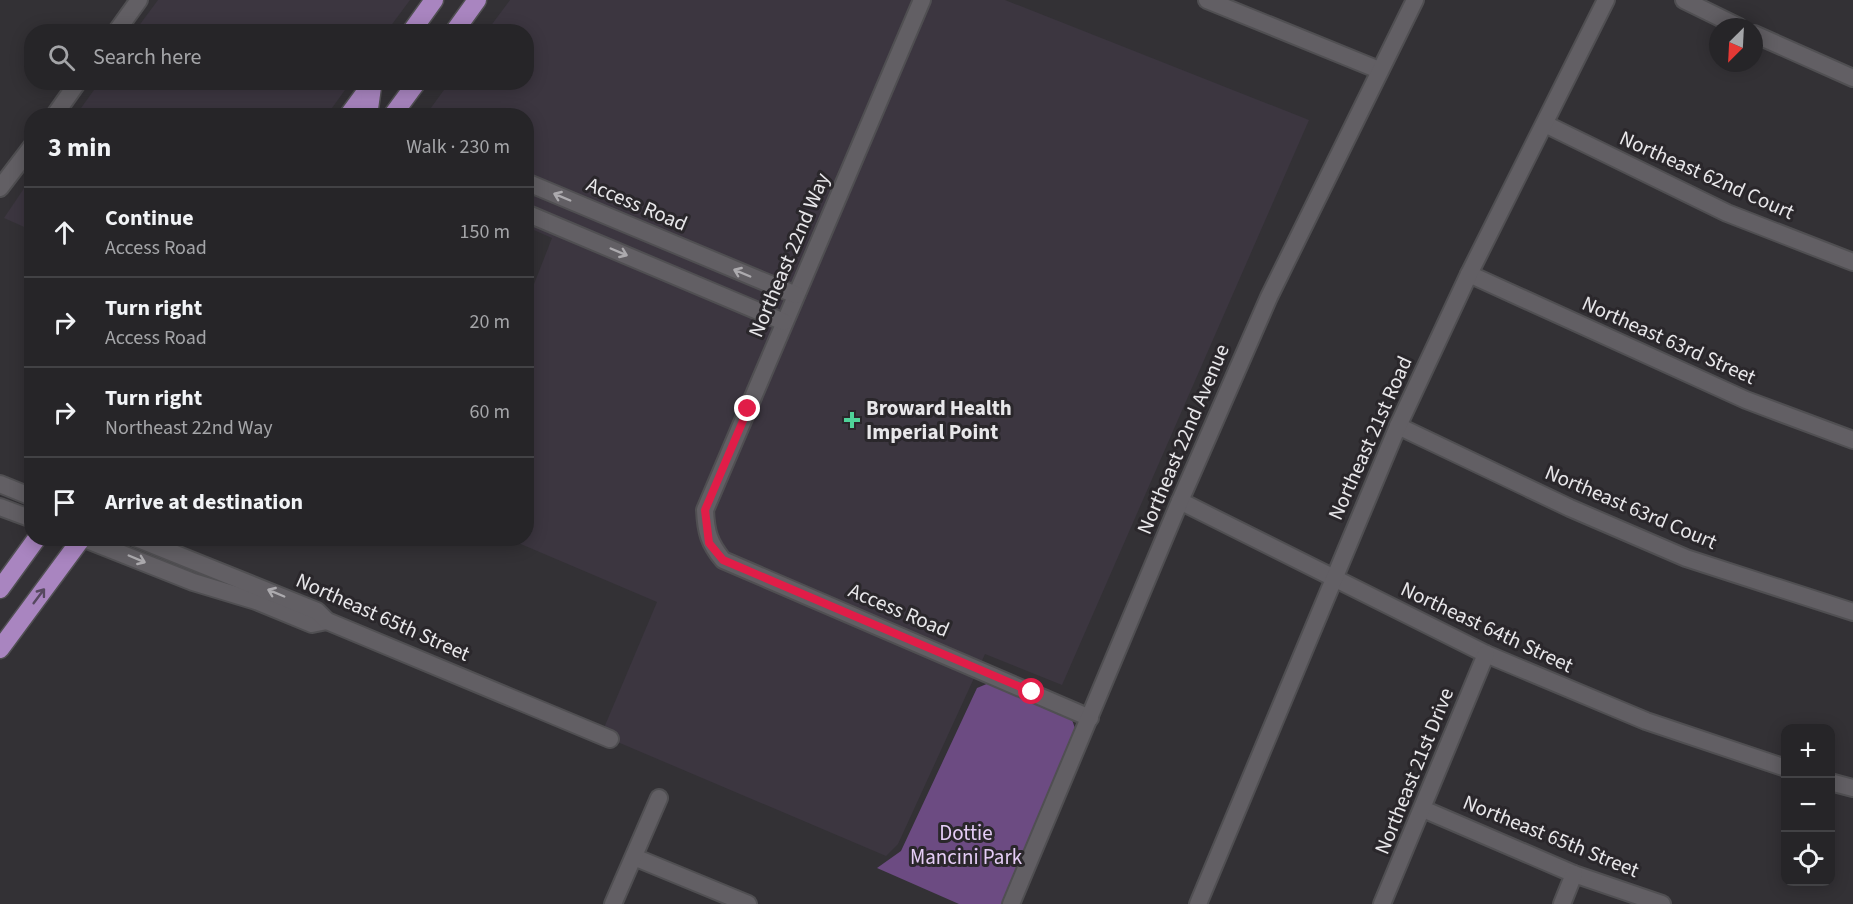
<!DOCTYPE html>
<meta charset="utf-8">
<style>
:root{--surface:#262528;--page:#323134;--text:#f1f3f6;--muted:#a4a5a8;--line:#424245}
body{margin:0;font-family:"Source Sans 3",sans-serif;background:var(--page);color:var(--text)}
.controls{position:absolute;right:18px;bottom:18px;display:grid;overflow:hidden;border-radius:12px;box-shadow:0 3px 15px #0003}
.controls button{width:54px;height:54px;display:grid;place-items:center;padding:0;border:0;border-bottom:2px solid var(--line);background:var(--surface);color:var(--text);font:30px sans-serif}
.compass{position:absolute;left:1709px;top:18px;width:54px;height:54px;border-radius:50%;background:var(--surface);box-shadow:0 3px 15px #0003;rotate:204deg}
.stop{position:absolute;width:18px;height:18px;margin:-14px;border:4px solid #e11d48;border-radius:50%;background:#fff}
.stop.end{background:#e11d48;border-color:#fff;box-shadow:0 2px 6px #0008}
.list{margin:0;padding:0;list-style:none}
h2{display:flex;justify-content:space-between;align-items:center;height:78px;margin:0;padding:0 24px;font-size:26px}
h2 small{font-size:20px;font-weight:400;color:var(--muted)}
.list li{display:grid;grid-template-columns:39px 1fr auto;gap:18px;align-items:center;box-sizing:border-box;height:90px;padding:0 24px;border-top:2px solid var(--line)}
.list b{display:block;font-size:22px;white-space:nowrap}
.list p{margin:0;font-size:20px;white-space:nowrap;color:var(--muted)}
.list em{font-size:20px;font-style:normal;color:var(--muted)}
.icon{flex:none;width:33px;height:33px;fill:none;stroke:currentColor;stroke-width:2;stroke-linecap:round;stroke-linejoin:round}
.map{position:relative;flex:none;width:1853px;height:904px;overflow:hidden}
.search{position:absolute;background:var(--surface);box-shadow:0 3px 15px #0003;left:24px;top:24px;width:510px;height:66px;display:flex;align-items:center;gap:15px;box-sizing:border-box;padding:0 21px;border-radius:24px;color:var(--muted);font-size:22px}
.panel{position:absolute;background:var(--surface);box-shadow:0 3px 15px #0003;left:24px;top:108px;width:510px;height:438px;border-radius:24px}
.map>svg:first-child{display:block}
.built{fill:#3c3640}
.green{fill:#6c4b82}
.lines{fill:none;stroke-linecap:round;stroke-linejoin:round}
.minor-casing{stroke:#504f52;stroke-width:20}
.major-casing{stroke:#504f52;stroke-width:21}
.minor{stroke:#625f64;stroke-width:16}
.major{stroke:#a985c0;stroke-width:18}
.oneway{stroke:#acaaae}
.oneway2{stroke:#56485f}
.route{stroke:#e11d48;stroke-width:8}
.poi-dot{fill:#4fd399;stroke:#2a272b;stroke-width:2}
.labels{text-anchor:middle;stroke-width:6;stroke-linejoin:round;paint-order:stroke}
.street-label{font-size:21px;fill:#e8e7ea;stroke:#2a272b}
.poi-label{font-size:21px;font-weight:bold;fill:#e8e7ea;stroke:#2a272b;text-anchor:start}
.park-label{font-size:21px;fill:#e5cdf6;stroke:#2a272b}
</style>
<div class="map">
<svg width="1853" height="904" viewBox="0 0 1853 904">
<rect width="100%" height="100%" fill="#333135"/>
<g class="built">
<polygon points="158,0 410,0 387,31 135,31"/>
<polygon points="510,0 1005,0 1309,120 1062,685 985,654 898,844 886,856 601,735 657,602 509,539 526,538 527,302 552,238 527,227 526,116 425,116 449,83 526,82 526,32 487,31"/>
<polygon points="99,83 99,82 350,83 327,115 76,115"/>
<polygon points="31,178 31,230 4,218"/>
</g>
<polygon class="green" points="989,683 1071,717 1076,731 1003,904 959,904 877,868 901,851 977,688"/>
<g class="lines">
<g class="minor-casing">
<g id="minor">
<path d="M922,0L705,510C706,532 709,543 723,560L1090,718"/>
<polyline points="1207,0 1379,70"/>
<polyline points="1684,0 1739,27"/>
<polyline points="116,32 139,0"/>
<polyline points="1754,34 1853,78"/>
<polyline points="54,116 78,82"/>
<polyline points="1545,124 1727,213 1853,262"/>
<polyline points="526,182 796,295"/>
<polyline points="0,188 32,146"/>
<polyline points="526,213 784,322"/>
<polyline points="1469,274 1746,400 1853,440"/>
<polyline points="1398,426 1570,508 1686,558 1853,612"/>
<polyline points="0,484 32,497"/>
<polyline points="1180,501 1486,654 1646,721 1786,768"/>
<polyline points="0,507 32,519"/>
<polyline points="82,538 193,582 256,601 312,624 327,621"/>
<polyline points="136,538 317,611 327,621 610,739"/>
<polyline points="1830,782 1853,788"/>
<polyline points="1423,809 1574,874 1662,904"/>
<polyline points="634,857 748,904"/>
<polyline points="613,904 659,798"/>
<polyline points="1011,904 1180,501 1269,297 1415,0"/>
<polyline points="1198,904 1398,426 1469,274 1606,0"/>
<polyline points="1382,904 1486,654"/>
<polyline points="1562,904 1574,874"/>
</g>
</g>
<g class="major-casing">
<g id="major">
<polyline points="411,32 434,0"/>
<polyline points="454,32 477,0"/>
<polyline points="348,116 373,82"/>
<polyline points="368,116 372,87"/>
<polyline points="392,116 417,82"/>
<polyline points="0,589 37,538"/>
<polyline points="0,649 82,538"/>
</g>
</g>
<use href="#minor" class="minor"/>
<use href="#major" class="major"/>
</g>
<defs><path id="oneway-shaft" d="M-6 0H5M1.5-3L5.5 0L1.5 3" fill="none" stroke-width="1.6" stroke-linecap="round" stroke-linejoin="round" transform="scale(1.5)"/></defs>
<g class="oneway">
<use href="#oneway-shaft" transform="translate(562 197) rotate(-157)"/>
<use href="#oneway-shaft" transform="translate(619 252) rotate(23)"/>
<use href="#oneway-shaft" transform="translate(742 273) rotate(-157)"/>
<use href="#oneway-shaft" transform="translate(137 559) rotate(23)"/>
<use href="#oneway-shaft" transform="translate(276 593) rotate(-157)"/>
</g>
<use class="oneway2" href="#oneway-shaft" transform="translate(39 596) rotate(-53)"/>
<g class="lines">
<polyline class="route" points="748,409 705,510 709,543 723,560 1032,692"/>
</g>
<path class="poi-dot" d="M849 411h6v6h6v6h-6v6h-6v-6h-6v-6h6z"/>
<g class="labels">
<g class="street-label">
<text transform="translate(1707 175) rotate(24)" y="7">Northeast 62nd Court</text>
<text transform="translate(637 204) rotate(23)" y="7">Access Road</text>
<text transform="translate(789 255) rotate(-67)" y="7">Northeast 22nd Way</text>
<text transform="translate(1669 340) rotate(24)" y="7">Northeast 63rd Street</text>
<text transform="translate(1370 438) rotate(-66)" y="7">Northeast 21st Road</text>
<text transform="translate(1183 439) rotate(-67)" y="7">Northeast 22nd Avenue</text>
<text transform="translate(1631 507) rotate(23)" y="7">Northeast 63rd Court</text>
<text transform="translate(899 610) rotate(23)" y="7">Access Road</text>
<text transform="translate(383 617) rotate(24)" y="7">Northeast 65th Street</text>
<text transform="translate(1487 627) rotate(25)" y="7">Northeast 64th Street</text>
<text transform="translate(1414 771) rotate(-68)" y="7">Northeast 21st Drive</text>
<text transform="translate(1551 836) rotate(22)" y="7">Northeast 65th Street</text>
</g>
<g class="poi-label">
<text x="866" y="415">Broward Health<tspan x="866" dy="24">Imperial Point</tspan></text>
</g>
<g class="park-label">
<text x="966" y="840">Dottie<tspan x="966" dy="24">Mancini Park</tspan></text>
</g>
</g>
</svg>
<div class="controls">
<button>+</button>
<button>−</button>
<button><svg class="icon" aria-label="locate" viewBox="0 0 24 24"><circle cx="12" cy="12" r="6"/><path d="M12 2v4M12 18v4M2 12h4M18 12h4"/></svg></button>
</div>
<svg class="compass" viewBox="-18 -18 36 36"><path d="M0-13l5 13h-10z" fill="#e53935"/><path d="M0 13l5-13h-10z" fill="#a4a5a8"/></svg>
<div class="stop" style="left:1032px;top:692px"></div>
<div class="stop end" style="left:748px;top:409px"></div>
<div class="search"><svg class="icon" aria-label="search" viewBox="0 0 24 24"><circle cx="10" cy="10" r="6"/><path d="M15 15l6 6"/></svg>Search here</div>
<section class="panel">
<h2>3 min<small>Walk · 230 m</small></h2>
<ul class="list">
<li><svg class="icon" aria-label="ahead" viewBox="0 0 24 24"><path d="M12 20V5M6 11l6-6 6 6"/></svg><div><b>Continue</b><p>Access Road</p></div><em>150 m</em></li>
<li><svg class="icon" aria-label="right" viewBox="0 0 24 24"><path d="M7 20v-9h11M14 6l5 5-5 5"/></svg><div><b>Turn right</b><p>Access Road</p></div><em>20 m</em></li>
<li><svg class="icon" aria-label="right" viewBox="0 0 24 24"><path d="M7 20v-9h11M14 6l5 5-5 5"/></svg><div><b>Turn right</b><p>Northeast 22nd Way</p></div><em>60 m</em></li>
<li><svg class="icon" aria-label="arrive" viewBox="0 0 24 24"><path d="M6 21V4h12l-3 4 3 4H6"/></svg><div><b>Arrive at destination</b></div></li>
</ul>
</section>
</div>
